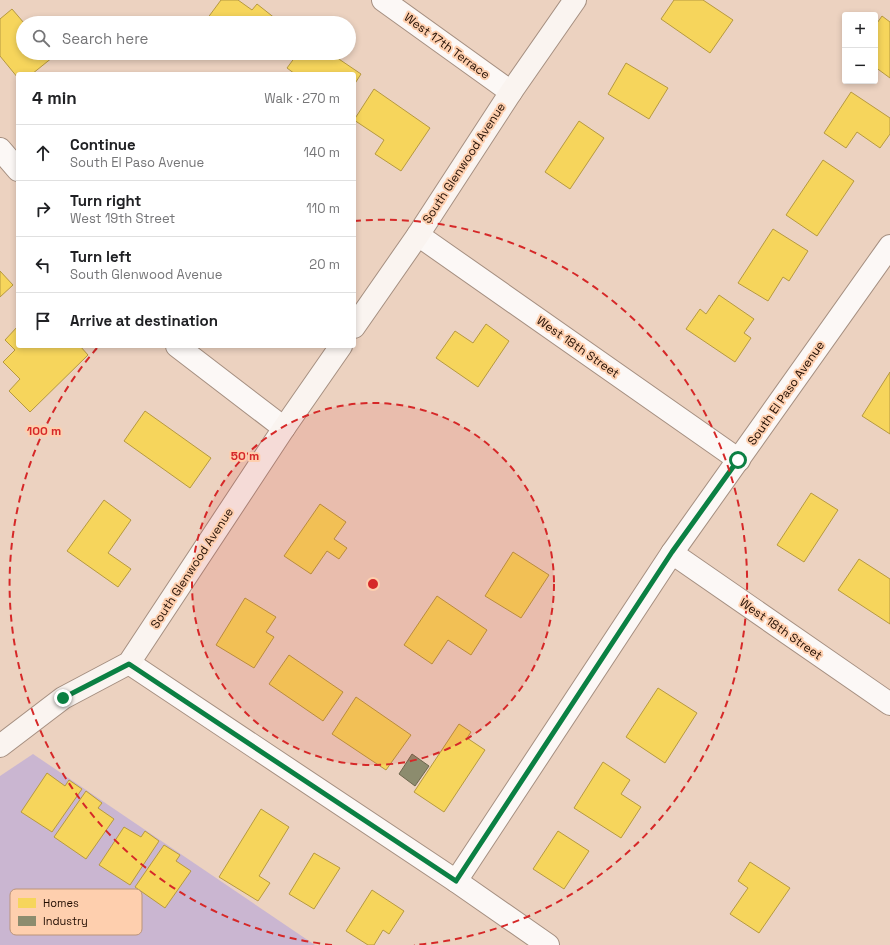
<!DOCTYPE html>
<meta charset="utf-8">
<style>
:root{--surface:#fff;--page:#f6f6f6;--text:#202124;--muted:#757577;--line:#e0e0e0}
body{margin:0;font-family:"Space Grotesk",sans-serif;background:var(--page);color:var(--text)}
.controls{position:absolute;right:12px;top:12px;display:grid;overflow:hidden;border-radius:4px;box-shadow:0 2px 6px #0003}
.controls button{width:36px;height:36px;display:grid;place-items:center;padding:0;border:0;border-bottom:1px solid var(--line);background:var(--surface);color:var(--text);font:20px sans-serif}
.stop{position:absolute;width:12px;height:12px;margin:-9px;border:3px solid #0b8043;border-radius:50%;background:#fff}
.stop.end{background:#0b8043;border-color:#fff;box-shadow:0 1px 4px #0008}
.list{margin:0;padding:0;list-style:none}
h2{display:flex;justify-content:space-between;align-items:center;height:52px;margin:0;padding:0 16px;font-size:17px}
h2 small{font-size:13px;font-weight:400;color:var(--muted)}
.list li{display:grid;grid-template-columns:26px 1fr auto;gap:12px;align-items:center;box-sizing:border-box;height:56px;padding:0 16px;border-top:1px solid var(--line)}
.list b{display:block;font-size:15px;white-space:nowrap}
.list p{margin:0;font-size:13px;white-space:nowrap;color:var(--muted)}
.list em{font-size:13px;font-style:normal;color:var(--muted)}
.icon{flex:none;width:22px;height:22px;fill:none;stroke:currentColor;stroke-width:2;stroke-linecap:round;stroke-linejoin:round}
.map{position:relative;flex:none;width:890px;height:945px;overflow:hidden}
.search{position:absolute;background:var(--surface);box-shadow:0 2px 6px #0003;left:16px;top:16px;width:340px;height:44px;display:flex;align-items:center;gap:10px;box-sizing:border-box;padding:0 14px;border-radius:22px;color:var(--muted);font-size:15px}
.panel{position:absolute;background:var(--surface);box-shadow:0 2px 6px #0003;left:16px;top:72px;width:340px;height:276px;border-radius:4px}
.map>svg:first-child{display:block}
.green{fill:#cab6d1}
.homes{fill:#f6d55c;stroke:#b69940}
.industry{fill:#8c8c6e;stroke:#6c664d}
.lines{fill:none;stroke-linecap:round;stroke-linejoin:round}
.street-casing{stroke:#a58f80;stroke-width:24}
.secondary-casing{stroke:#a58f80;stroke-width:24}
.street{stroke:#fcf8f6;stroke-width:22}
.secondary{stroke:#faf4f0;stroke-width:22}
.route{stroke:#0b8043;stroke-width:5}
.ring{fill:none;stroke:#d62828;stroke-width:2;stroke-dasharray:7 5}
.labels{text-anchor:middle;stroke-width:4;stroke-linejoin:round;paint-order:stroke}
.street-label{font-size:12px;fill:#200c00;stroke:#fecfae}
.key{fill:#fecfae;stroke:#bb947a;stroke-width:1}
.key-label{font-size:11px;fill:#200c00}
.centre{fill:#d62828;stroke:#fecfae;stroke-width:2}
.ring-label{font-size:12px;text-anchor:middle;font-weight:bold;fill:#d62828;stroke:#fecfae;stroke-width:4;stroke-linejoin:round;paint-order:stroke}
</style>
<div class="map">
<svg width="890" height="945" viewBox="0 0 890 945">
<rect width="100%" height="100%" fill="#ecd2c0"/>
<polygon class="green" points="33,754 315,945 0,945 0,776"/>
<g class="homes">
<polygon points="221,0 238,0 252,10 257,4 281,23 204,23"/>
<polygon points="674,0 703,0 733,20 710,53 661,19"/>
<polygon points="12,9 24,23 23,23 23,53 58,53 32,74 18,74 18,78 0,56 0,19"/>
<polygon points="882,16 890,22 890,78 875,67 875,26"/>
<polygon points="251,53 264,53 259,59"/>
<polygon points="298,53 330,53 361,74 354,85 354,74 295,74 287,68"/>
<polygon points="626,63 668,88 649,119 608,94"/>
<polygon points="374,89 430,128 401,171 375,154 384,140 354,120"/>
<polygon points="851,92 890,118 890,134 880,148 857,132 846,148 824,133"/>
<polygon points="579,121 604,138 570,189 545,172"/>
<polygon points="823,160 854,181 817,236 786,215"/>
<polygon points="773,229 808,251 789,281 783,277 768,301 738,283"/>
<polygon points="0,271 13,285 0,297"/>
<polygon points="719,295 754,319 744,333 751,338 735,362 686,329 700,309 706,314"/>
<polygon points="486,324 509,341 478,387 436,358 455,331 473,343"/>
<polygon points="18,326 18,346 80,346 88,355 30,412 9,391 20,379 3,362 15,350 5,340"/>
<polygon points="890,372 890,434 862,416"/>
<polygon points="145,411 211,458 190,488 124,441"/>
<polygon points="811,493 838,510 804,562 777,545"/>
<polygon points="104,500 131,520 108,553 131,569 118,587 67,551"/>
<polygon points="320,504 346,522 334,539 347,548 339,559 327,551 311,574 284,556"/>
<polygon points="513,552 549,575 521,618 485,596"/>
<polygon points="859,559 890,579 890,624 838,590"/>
<polygon points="437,596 487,630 471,655 448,640 432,664 404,645"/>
<polygon points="245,598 276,617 266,632 274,637 254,668 216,645"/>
<polygon points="289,655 343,692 323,721 269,684"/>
<polygon points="658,688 697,713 665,763 626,737"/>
<polygon points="356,697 411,735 386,770 332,734"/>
<polygon points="459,724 471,732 467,738 485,750 444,812 414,792"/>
<polygon points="603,762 630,780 621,794 641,807 621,838 574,808"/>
<polygon points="47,773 65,786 69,780 82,789 52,832 21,812"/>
<polygon points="86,791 102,803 98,808 114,819 86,859 54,837"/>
<polygon points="261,809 289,827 259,876 270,883 258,901 219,877"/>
<polygon points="124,827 141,837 145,831 159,841 130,885 99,865"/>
<polygon points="558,831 589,851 564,889 533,869"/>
<polygon points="164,845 180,855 176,861 191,871 165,908 135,887"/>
<polygon points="314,853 340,868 314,909 289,894"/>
<polygon points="750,862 790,888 759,933 730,914 748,888 738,881"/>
<polygon points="372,890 404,911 389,934 383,930 374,945 368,945 346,931"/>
</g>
<polygon class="industry" points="412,754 429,766 415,786 399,774"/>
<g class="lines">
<g class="street-casing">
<g id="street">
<polyline points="383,0 511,92"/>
<polyline points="0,149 18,170"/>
<polyline points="418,235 739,460"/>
<polyline points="177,346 284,428"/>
<polyline points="672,553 890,704"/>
<polyline points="129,663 456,881 548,945"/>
<polyline points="456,881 672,553 890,246"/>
</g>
</g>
<g class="secondary-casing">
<g id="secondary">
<polyline points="354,327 418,235 511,92 575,0"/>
<polyline points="0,746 63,698 129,663 284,428 341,346"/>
</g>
</g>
<use href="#street" class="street"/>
<use href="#secondary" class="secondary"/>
</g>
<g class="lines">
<polyline class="route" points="63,698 129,664 456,881 672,552 738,460"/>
</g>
<circle cx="373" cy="584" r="181" fill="#d62828" fill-opacity=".12"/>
<g class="ring">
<circle cx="373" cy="584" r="181"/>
<path d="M332 945A363 363 0 0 1 97 348M354 221A363 363 0 0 1 414 945"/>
</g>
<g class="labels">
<g class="street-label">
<text transform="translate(447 46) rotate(36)" y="4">West 17th Terrace</text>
<text transform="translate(464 163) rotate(-57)" y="4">South Glenwood Avenue</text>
<text transform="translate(578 347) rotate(35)" y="4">West 18th Street</text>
<text transform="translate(786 393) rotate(-55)" y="4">South El Paso Avenue</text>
<text transform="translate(192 568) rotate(-57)" y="4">South Glenwood Avenue</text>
<text transform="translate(781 629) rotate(35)" y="4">West 18th Street</text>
</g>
</g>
<rect x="10" y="889" width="132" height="46" rx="6" class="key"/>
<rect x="18" y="898" width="18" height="10" fill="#f6d55c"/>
<rect x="18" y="916" width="18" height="10" fill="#8c8c6e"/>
<g class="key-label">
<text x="43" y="907">Homes</text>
<text x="43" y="925">Industry</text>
</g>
<circle cx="373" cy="584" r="6" class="centre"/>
<g class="ring-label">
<text x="44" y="435">100 m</text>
<text x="245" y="460">50 m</text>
</g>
</svg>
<div class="controls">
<button>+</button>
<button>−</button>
</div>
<div class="stop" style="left:738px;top:460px"></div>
<div class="stop end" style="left:63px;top:698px"></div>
<div class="search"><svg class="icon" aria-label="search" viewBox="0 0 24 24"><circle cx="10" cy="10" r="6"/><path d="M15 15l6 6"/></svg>Search here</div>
<section class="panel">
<h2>4 min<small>Walk · 270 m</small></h2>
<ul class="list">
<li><svg class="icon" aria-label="ahead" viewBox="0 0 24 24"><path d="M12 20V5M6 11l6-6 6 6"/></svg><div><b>Continue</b><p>South El Paso Avenue</p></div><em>140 m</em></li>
<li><svg class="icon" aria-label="right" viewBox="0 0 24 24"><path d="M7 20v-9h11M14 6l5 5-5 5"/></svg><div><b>Turn right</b><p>West 19th Street</p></div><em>110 m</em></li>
<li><svg class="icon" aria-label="left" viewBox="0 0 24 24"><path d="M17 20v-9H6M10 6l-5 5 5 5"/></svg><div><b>Turn left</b><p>South Glenwood Avenue</p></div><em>20 m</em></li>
<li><svg class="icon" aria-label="arrive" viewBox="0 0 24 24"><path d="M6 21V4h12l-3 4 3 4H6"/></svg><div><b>Arrive at destination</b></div></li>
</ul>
</section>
</div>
